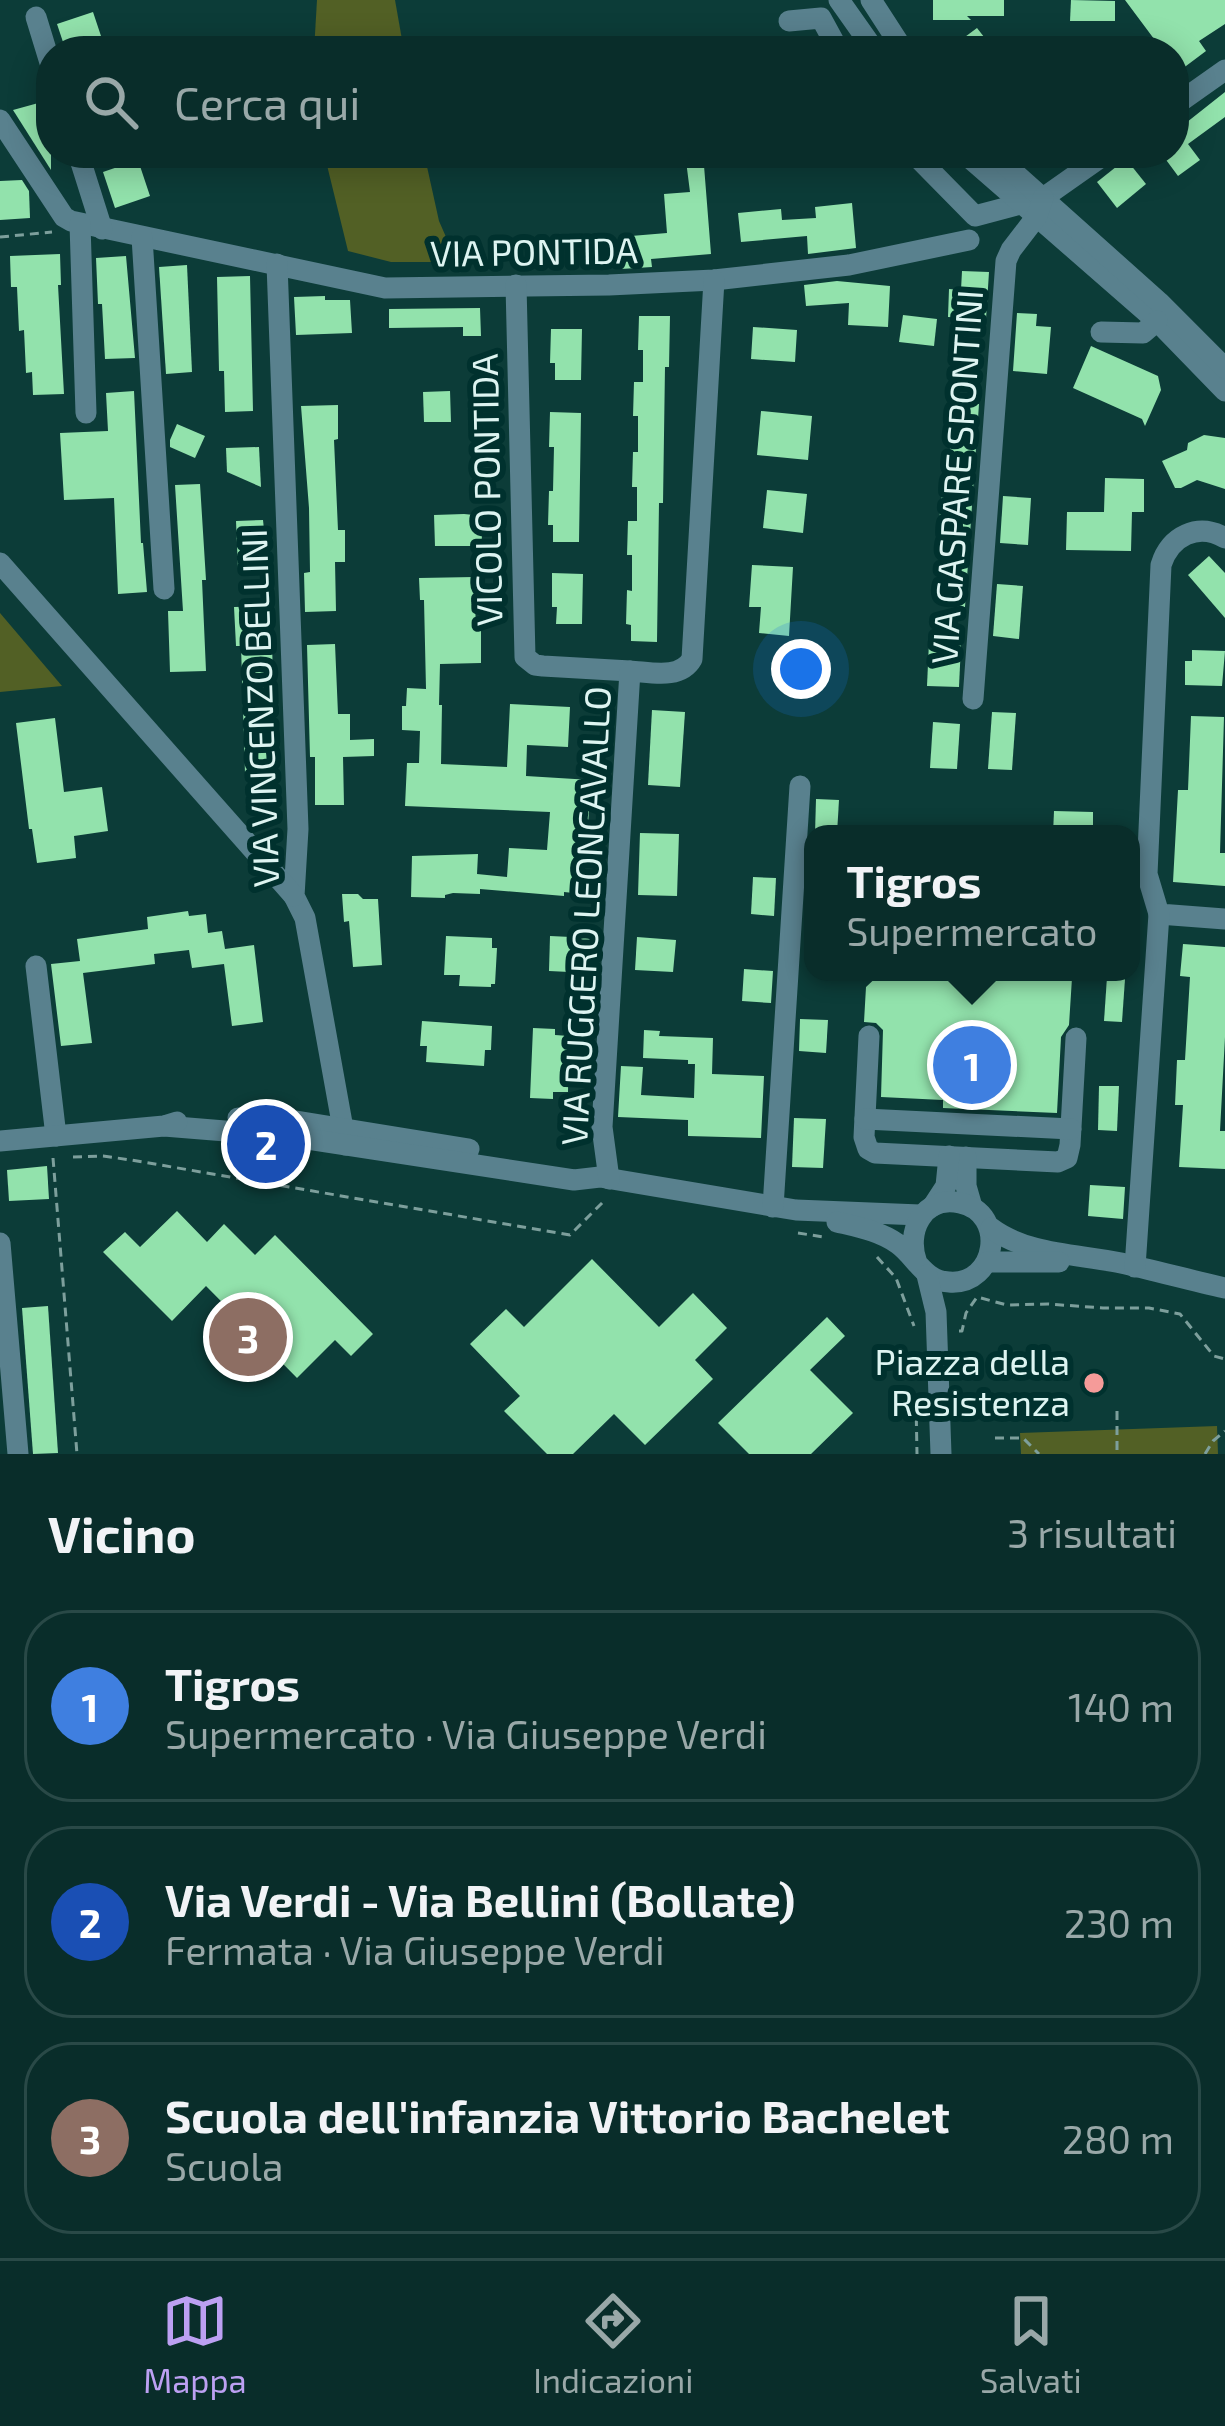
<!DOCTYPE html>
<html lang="it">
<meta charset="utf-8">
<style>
:root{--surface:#092d2a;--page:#173936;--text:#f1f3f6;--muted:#99a8a8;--line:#294947;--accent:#bca0f2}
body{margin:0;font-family:"Exo 2",sans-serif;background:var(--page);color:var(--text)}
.you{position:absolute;left:801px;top:669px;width:42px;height:42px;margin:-30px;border:9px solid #fff;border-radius:50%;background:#1a73e8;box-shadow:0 0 0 18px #1a73e833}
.badge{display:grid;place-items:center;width:78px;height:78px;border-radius:50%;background:var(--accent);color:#fff;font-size:39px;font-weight:700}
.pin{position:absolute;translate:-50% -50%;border:6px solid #fff;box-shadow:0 3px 12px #0006}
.popup{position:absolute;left:804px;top:825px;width:336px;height:156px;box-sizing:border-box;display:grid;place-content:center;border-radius:24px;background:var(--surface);filter:drop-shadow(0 3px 9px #0005);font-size:39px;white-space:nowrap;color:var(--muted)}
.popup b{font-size:45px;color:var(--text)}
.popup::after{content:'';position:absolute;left:50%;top:100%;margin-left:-24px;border:24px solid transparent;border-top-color:var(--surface)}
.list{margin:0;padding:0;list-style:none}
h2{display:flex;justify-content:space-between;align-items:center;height:156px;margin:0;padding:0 48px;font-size:51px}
h2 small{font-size:39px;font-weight:400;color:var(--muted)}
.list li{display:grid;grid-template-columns:78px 1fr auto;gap:36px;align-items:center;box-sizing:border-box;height:192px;margin:0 24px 24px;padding:0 24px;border:3px solid var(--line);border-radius:48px}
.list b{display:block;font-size:45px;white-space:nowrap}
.list p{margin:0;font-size:39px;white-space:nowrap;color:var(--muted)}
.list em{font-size:39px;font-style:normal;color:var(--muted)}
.icon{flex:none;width:66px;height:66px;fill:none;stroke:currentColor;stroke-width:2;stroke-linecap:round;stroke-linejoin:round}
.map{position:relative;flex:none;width:1225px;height:1454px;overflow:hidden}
.search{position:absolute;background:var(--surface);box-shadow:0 6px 30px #0003;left:36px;right:36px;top:36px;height:132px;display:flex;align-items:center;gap:30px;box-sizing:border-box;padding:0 42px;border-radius:48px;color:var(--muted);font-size:45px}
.sheet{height:804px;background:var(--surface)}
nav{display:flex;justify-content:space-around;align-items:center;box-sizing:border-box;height:168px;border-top:3px solid var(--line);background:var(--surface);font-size:33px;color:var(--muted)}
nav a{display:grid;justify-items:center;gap:6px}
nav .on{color:var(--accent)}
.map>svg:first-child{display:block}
.green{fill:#526025}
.building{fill:#92e2ac}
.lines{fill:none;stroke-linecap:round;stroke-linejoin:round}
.path{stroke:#7d9f9c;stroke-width:3;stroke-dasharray:9 6;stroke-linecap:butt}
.minor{stroke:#59818e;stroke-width:21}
.poi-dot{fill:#f59b99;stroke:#00312e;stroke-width:4.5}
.labels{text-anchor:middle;stroke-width:12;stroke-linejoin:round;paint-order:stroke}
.street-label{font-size:36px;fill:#ddf4f1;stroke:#00312e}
.poi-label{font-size:36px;fill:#ddf4f1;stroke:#00312e;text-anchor:end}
</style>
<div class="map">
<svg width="1225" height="1454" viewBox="0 0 1225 1454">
<rect width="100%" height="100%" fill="#0c3c38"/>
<g class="green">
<polygon points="317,0 395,0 404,51 314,51"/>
<polygon points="324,153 424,153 439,221 457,262 391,262 348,251"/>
<polygon points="0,613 62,686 0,692"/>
<polygon points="1217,1426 1218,1454 1021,1454 1020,1433"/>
</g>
<g class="building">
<polygon points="933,0 1004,0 1004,16 967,16 971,20 933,20"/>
<polygon points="1071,0 1115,1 1115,21 1070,21"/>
<polygon points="1125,0 1225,0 1225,24 1199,41 1206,51 1174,75 1174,51 1163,51"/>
<polygon points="93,12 106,51 66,51 57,24"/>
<polygon points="977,28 995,51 946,51"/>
<polygon points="1225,92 1225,117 1188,144 1200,160 1178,176 1161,153 1174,153 1174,126 1177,130"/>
<polygon points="42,102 51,134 51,170 13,110"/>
<polygon points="685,153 703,153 711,254 651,259 652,267 621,269 619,237 667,233 664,194 690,192"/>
<polygon points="1126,159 1146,184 1117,208 1097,182"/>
<polygon points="138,160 150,196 115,208 103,172"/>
<polygon points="22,180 29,191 30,218 0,220 0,181"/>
<polygon points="852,203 856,248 808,254 807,236 741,242 738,213 781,209 782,220 816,218 815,207"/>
<polygon points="60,254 61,285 58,285 64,394 33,395 32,372 26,373 24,330 19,331 17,287 11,287 10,256"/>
<polygon points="126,256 135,358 105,359 102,304 98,304 96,258"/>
<polygon points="187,265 192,372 166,374 159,267"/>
<polygon points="962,271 989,272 986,319 948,317 949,289 961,290"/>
<polygon points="250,276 253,411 225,412 224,371 219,371 217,277"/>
<polygon points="837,281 890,286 888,327 848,325 849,303 806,306 804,285"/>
<polygon points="325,296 325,300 350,300 352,333 296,335 294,297"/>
<polygon points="480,308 481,336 463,336 463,327 389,328 389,309"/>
<polygon points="1017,313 1037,314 1036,326 1051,327 1047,374 1013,371"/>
<polygon points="903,315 937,319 934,346 899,342"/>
<polygon points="639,316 670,316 669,367 665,367 663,503 659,503 657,642 631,641 631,625 626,624 627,590 632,591 632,555 627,555 628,521 637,521 637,487 632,487 633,452 638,452 638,416 633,416 634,382 643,382 643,350 638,350"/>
<polygon points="753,327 797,330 795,362 751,359"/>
<polygon points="551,329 582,329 581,380 555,380 555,363 550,363"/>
<polygon points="1091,346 1158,376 1161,390 1145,426 1142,419 1073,388"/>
<polygon points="134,391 141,543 143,543 147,592 118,594 114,498 64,500 60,433 108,431 106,393"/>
<polygon points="450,391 451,422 424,422 423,392"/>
<polygon points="955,402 979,404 965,607 939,604 947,522 939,521 945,466 948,466"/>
<polygon points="338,405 338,439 334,440 338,530 345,530 345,562 335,562 336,611 305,612 304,573 310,572 309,508 301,406"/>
<polygon points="761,411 812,416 808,460 757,455"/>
<polygon points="550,412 581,413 579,542 553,542 553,525 548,525 549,491 553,491 554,447 549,447"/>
<polygon points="177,424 205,436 195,458 170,447 170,440"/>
<polygon points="1204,435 1225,438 1225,489 1197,480 1181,488 1175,488 1162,461 1187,450 1188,443"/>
<polygon points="259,447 261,487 227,472 226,448"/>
<polygon points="1105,478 1144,479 1144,512 1132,512 1131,551 1066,550 1067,512 1104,512"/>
<polygon points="200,484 206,580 202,580 206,671 170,672 168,611 183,611 175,485"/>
<polygon points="767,490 807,494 803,533 763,528"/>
<polygon points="1003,496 1031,498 1028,545 1000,543"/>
<polygon points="464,514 484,516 481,546 435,546 434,515"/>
<polygon points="263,520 268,568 238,569 236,521"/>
<polygon points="1209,556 1225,573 1225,618 1188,575"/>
<polygon points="752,565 793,567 789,636 759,633 761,607 749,607"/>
<polygon points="552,573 583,574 582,624 556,624 557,607 552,607"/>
<polygon points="474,577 476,628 481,628 481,663 440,664 439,705 442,705 441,764 507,767 510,704 570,707 568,747 527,745 526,776 591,780 588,825 581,825 579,872 575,871 574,893 564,892 564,896 480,889 480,894 453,893 445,895 445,898 411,897 412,856 478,854 477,874 507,877 509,848 547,850 550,812 405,806 407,763 419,763 420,731 402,730 402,706 406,706 407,688 426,689 424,600 420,600 419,578"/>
<polygon points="997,584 1023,586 1019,639 993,636"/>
<polygon points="271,606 275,753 267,753 268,772 245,773 241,646 236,646 234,607"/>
<polygon points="929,642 961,644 959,687 927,686"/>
<polygon points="335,644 338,714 350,714 350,740 374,739 374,756 343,757 344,805 315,805 315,757 310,757 307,645"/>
<polygon points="1192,650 1225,651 1222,686 1185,685 1185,661 1192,661"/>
<polygon points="652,710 685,712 680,787 648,785"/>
<polygon points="992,712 1016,713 1012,770 988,769"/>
<polygon points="1191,716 1224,717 1220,853 1225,853 1225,886 1173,882 1178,790 1188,790"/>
<polygon points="55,718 64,792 102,787 108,831 74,836 76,858 37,863 32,829 29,829 16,723"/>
<polygon points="933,722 960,724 957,769 930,768"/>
<polygon points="816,799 839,800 837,834 815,834"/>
<polygon points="1054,811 1093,812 1093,834 1053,834"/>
<polygon points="640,833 679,834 677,896 638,895"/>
<polygon points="753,877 776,878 774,916 751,914"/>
<polygon points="342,894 358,894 363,899 378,899 382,965 353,967 349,921 344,922"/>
<polygon points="188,911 189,916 206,914 208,933 222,931 225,949 254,945 263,1022 232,1026 224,964 192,968 189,950 154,954 155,964 83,973 92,1043 61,1046 51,964 80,961 77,939 148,929 147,917"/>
<polygon points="446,936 492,938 492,948 497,948 495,984 491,984 491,987 459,986 460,975 444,975"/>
<polygon points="550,936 592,938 590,973 549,971"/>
<polygon points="637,937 676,940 673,972 635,970"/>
<polygon points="1183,944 1225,947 1225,1037 1220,1131 1225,1131 1225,1169 1179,1167 1183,1105 1175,1105 1177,1060 1185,1060 1190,977 1180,976"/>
<polygon points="744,969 773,971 771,1003 742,1001"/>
<polygon points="882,972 983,979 983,972 1067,972 1072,978 1069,1025 1061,1037 1057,1113 943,1108 943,1100 881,1097 883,1030 876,1023 864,1022 866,987"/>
<polygon points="1107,977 1125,979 1122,1022 1104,1021"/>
<polygon points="800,1019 828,1020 826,1053 799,1051"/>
<polygon points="422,1021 492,1026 491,1050 485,1050 484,1066 426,1062 427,1046 420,1046"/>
<polygon points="533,1028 555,1029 555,1035 569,1036 568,1092 553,1092 553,1099 530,1098"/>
<polygon points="644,1030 660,1031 659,1036 713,1038 712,1074 764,1076 761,1138 688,1136 688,1120 618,1117 621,1066 643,1067 641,1095 694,1098 695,1064 688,1064 688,1060 643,1058"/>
<polygon points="1099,1086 1119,1086 1117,1131 1098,1130"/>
<polygon points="794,1118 826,1119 823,1168 792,1167"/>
<polygon points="47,1166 49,1199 9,1201 7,1170"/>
<polygon points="1090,1185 1125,1187 1123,1219 1088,1216"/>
<polygon points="177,1211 207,1242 224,1224 255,1255 275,1235 373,1334 351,1356 335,1340 297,1378 206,1286 172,1321 103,1252 125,1232 140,1247"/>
<polygon points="592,1259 659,1327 693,1293 727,1328 695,1360 713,1379 645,1445 614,1414 573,1454 547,1454 504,1411 520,1396 470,1344 506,1309 524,1327"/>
<polygon points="48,1306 58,1453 33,1454 22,1308"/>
<polygon points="827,1317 845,1336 810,1370 853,1413 811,1454 749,1454 718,1423"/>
</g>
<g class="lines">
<g class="path">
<polyline points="0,237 52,232"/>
<polyline points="73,1157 103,1156 131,1160 570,1235 605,1200"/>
<polyline points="53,1158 77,1454"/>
<polyline points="798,1233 824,1237"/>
<polyline points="877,1257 896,1278 914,1326"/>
<polyline points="959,1331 962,1331 966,1313 977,1297 1007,1305 1048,1304 1103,1308 1149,1308 1180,1314 1214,1356 1225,1359"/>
<polyline points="916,1402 917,1454"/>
<polyline points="1117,1411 1117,1454"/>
<polyline points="995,1438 1023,1438 1039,1454"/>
<polyline points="1205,1454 1213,1441 1225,1431"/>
</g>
<g class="minor">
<polyline points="839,0 875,51"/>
<polyline points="871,0 904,51"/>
<polyline points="36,17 51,66"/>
<polyline points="789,21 821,18 839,51"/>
<polyline points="1174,106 1225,70"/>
<polyline points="0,120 64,217 71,221 385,288 609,285 714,280 849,265 969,240"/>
<polyline points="78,153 102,229"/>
<polyline points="913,153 975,216 1043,198 1107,153"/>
<polyline points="964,153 1159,323 1225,391"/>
<polyline points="992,153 1159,302 1225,368"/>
<polyline points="80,224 86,413"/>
<polyline points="142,237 164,589"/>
<polyline points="277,264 298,829 294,896 305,918 346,1145"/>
<polyline points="516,285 525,657 535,665 543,666 630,671"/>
<polyline points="1101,332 1143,333 1157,321"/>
<path d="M1225,538C1198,522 1170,536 1161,565L1147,874L1159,914L1225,919"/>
<polyline points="0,563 294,896"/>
<polyline points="973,699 1006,261 1011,250 1037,216 1043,198"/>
<polyline points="36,966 56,1136"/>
<polyline points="869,1036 864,1137 868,1149 875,1153 1058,1162 1067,1158 1070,1145 1076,1038"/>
<polyline points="238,1118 290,1120 469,1149"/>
<polyline points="865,1119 1071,1129"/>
<polyline points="164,1126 288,1136 574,1180 600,1177 796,1210 920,1215"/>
<polyline points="0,1141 164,1126 177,1122"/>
<polyline points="966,1157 966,1186 972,1207"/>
<path d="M609,1179L602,1127L630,671C650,672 680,680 692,659L714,280"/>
<polyline points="933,1206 946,1186 949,1156"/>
<polyline points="773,1207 800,786"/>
<path d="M837,1222C858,1227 880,1231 898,1244C916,1257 924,1281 949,1282C997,1286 1008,1213 960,1203C923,1195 905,1232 917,1263"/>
<path d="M991,1228C1027,1255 1079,1254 1121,1263C1156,1271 1190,1280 1225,1288"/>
<polyline points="0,1243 18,1454"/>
<polyline points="987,1262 1059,1262"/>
<polyline points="1135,1267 1159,914"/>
<polyline points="927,1275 936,1312 941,1454"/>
</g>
</g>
<circle class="poi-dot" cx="1094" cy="1383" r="12"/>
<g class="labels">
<g class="street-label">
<text transform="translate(534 252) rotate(-1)" y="13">VIA PONTIDA</text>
<text transform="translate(957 477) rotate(-86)" y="13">VIA GASPARE SPONTINI</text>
<text transform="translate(487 490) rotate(-91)" y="13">VICOLO PONTIDA</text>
<text transform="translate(260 708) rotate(-92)" y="13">VIA VINCENZO BELLINI</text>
<text transform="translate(586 916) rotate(-87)" y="13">VIA RUGGERO LEONCAVALLO</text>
</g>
<g class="poi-label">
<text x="1070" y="1375">Piazza della<tspan x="1070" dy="41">Resistenza</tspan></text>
</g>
</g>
</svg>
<div class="you"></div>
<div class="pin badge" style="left:972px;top:1065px;background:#3f7fe0">1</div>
<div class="popup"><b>Tigros</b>Supermercato</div>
<div class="pin badge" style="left:266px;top:1144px;background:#1a4fb4">2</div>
<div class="pin badge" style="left:248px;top:1337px;background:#8d6e63">3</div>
<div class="search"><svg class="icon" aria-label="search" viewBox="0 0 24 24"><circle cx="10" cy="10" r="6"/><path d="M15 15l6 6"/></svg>Cerca qui</div>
</div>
<section class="sheet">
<h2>Vicino<small>3 risultati</small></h2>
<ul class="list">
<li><span class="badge" style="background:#3f7fe0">1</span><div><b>Tigros</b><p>Supermercato · Via Giuseppe Verdi</p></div><em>140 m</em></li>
<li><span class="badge" style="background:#1a4fb4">2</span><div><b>Via Verdi - Via Bellini (Bollate)</b><p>Fermata · Via Giuseppe Verdi</p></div><em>230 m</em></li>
<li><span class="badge" style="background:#8d6e63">3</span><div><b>Scuola dell'infanzia Vittorio Bachelet</b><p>Scuola</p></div><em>280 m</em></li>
</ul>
</section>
<nav>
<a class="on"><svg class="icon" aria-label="map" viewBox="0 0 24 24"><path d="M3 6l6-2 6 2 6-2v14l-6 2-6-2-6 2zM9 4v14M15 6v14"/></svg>Mappa</a>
<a><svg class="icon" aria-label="directions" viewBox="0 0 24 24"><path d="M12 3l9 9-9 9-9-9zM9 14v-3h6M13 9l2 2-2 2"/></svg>Indicazioni</a>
<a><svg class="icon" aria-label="saved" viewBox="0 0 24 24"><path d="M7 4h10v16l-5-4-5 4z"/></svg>Salvati</a>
</nav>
